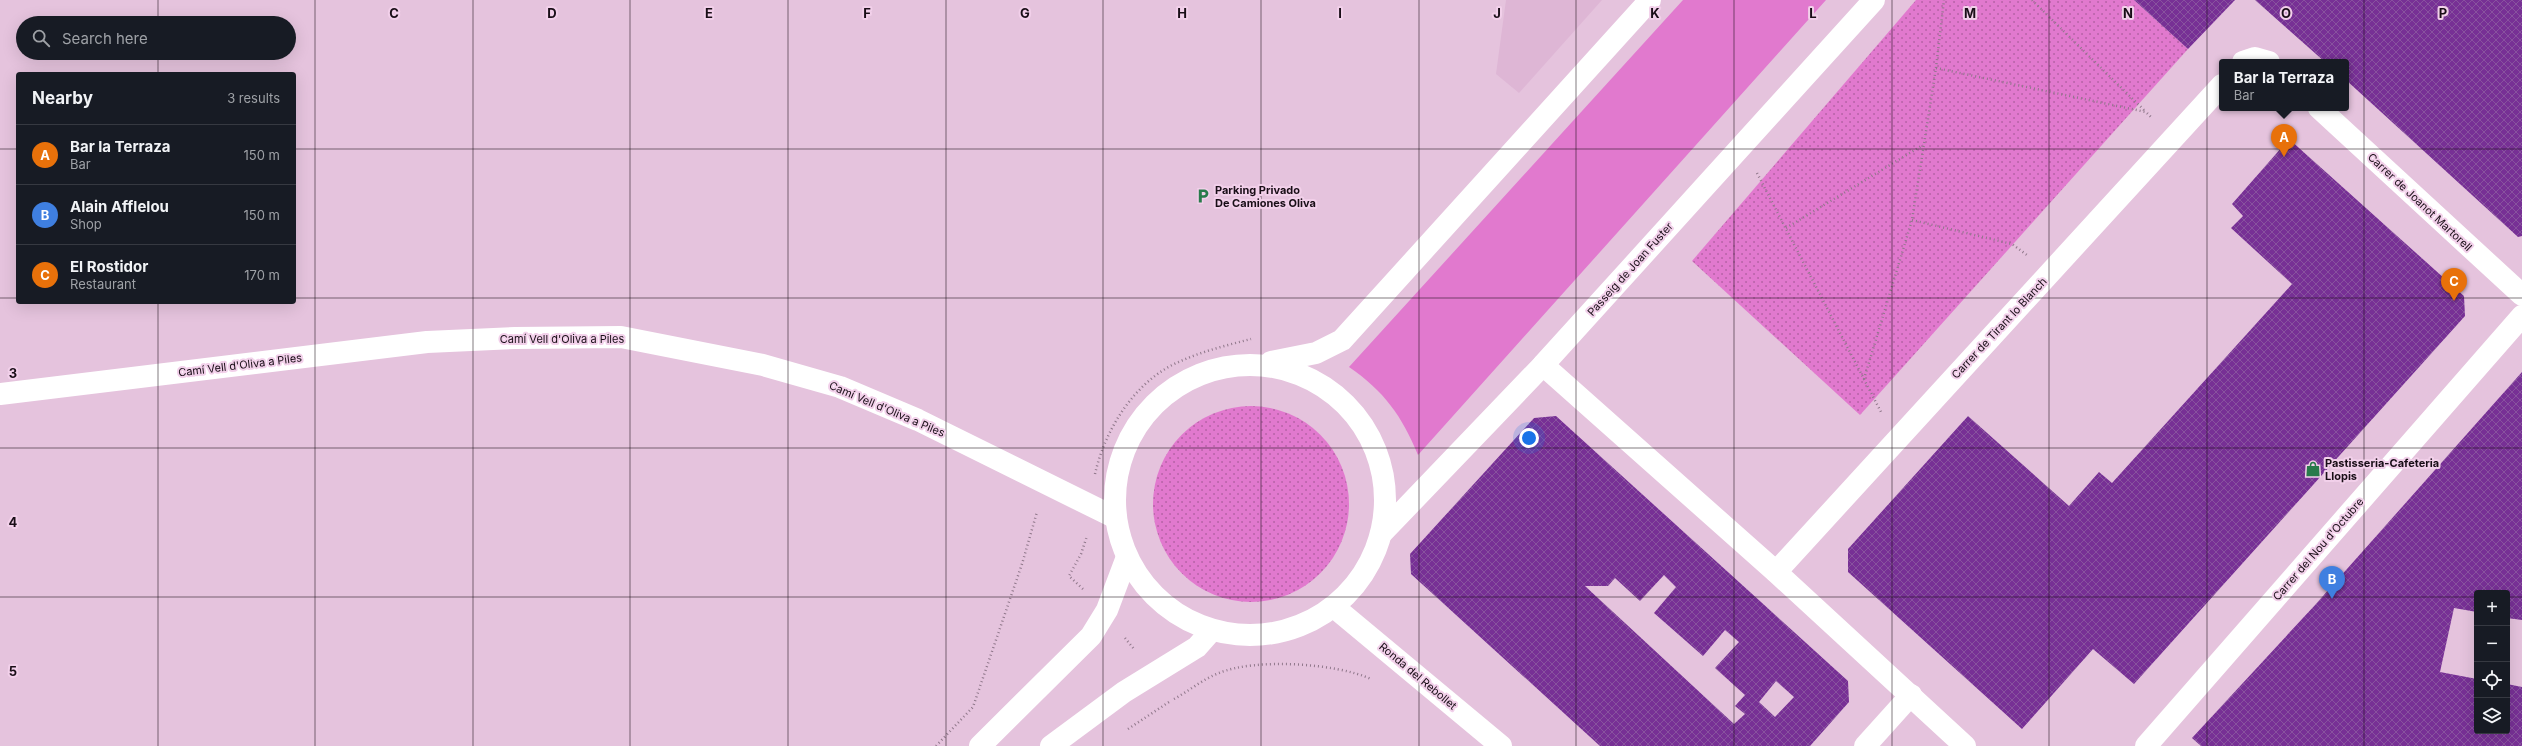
<!DOCTYPE html>
<meta charset="utf-8">
<style>
:root{--surface:#171b24;--page:#20242c;--text:#f1f3f6;--muted:#9ea1a6;--line:#363941;--accent:#d93025}
body{margin:0;font-family:Inter,sans-serif;background:var(--page);color:var(--text)}
.controls{position:absolute;right:12px;bottom:12px;display:grid;overflow:hidden;border-radius:4px;box-shadow:0 4px 16px #0002}
.controls button{width:36px;height:36px;display:grid;place-items:center;padding:0;border:0;border-bottom:1px solid var(--line);background:var(--surface);color:var(--text);font:20px sans-serif}
.you{position:absolute;left:1529px;top:438px;width:14px;height:14px;margin:-10px;border:3px solid #fff;border-radius:50%;background:#1a73e8;box-shadow:0 0 0 6px #1a73e833}
.badge{display:grid;place-items:center;width:26px;height:26px;border-radius:50%;background:var(--accent);color:#fff;font-size:13px;font-weight:700}
.pin{position:absolute;translate:-50% -33px;filter:drop-shadow(0 1px 2px #0008)}
.pin::after{content:'';position:absolute;top:21px;width:14px;height:12px;background:inherit;clip-path:polygon(0 0,100% 0,50% 100%)}
.popup{position:absolute;left:2219px;top:59px;width:130px;height:52px;box-sizing:border-box;display:grid;place-content:center;border-radius:4px;background:var(--surface);filter:drop-shadow(0 1px 3px #0005);font-size:13px;white-space:nowrap;color:var(--muted)}
.popup b{font-size:15px;color:var(--text)}
.popup::after{content:'';position:absolute;left:50%;top:100%;margin-left:-8px;border:8px solid transparent;border-top-color:var(--surface)}
.list{margin:0;padding:0;list-style:none}
h2{display:flex;justify-content:space-between;align-items:center;height:52px;margin:0;padding:0 16px;font-size:17px}
h2 small{font-size:13px;font-weight:400;color:var(--muted)}
.list li{display:grid;grid-template-columns:26px 1fr auto;gap:12px;align-items:center;box-sizing:border-box;height:60px;padding:0 16px;border-top:1px solid var(--line)}
.list b{display:block;font-size:15px;white-space:nowrap}
.list p{margin:0;font-size:13px;white-space:nowrap;color:var(--muted)}
.list em{font-size:13px;font-style:normal;color:var(--muted)}
.icon{flex:none;width:22px;height:22px;fill:none;stroke:currentColor;stroke-width:2;stroke-linecap:round;stroke-linejoin:round}
.map{position:relative;flex:none;width:2522px;height:746px;overflow:hidden}
.search{position:absolute;background:var(--surface);box-shadow:0 4px 16px #0002;left:16px;top:16px;width:280px;height:44px;display:flex;align-items:center;gap:10px;box-sizing:border-box;padding:0 14px;border-radius:22px;color:var(--muted);font-size:15px}
.panel{position:absolute;background:var(--surface);box-shadow:0 4px 16px #0002;left:16px;top:72px;width:280px;height:232px;border-radius:4px}
.map>svg:first-child{display:block}
.built{fill:#deb6d5}
.grass{fill:#e179ce}
.park{fill:url(#park-dots)}
.building{fill:url(#building-cross-hatch);fill-rule:evenodd}
.lines{fill:none;stroke-linecap:round;stroke-linejoin:round}
.path{stroke:#90788b;stroke-width:2.5;stroke-dasharray:1 3;stroke-linecap:butt}
.minor{stroke:#fff;stroke-width:22}
.major{stroke:#fff;stroke-width:22}
.grid{fill:none;stroke:#190e17;stroke-width:1;stroke-opacity:0.55}
.labels{text-anchor:middle;stroke-width:4;stroke-linejoin:round;paint-order:stroke}
.poi-label{font-size:11px;font-weight:bold;fill:#190e17;stroke:#f2d0ea;text-anchor:start}
.street-label{font-size:11px;fill:#190e17;stroke:#f2d0ea}
.grid-label{font-size:13px;text-anchor:middle;font-weight:bold;fill:#190e17;stroke:#f2d0ea;stroke-width:4;stroke-linejoin:round;paint-order:stroke}
</style>
<div class="map">
<svg width="2522" height="746" viewBox="0 0 2522 746">
<defs>
<pattern id="park-dots" width="8" height="8" patternUnits="userSpaceOnUse"><rect width="8" height="8" fill="#e179ce"/><path d="M2 2h.1M6 6h.1" fill="none" stroke="#b662a6" stroke-width="1.8" stroke-linecap="round"/></pattern>
<pattern id="building-cross-hatch" width="8" height="8" patternUnits="userSpaceOnUse"><rect width="8" height="8" fill="#773095"/><path d="M0 0l8 8M0 8l8-8" fill="none" stroke="#88529e"/></pattern>
</defs>
<rect width="100%" height="100%" fill="#e5c3dd"/>
<polygon class="built" points="1506,0 1602,0 1519,93 1496,74"/>
<path class="grass" d="M1683,0H1826L1418,455C1402,416 1384,391 1349,367Z"/>
<g class="park">
<polygon points="1916,0 2134,0 2188,49 1860,415 1692,261"/>
<circle cx="1251" cy="504" r="98"/>
</g>
<g class="building">
<polygon points="2134,0 2235,0 2188,49"/>
<polygon points="2255,0 2522,0 2522,236 2518,237 2346,80 2346,62 2325,62"/>
<polygon points="2289,139 2464,296 2465,316 2134,684 2093,649 2022,729 1848,572 1848,549 1968,416 2069,506 2099,472 2112,483 2292,284 2231,228 2243,216 2232,204"/>
<polygon points="2522,372 2522,620 2507,618 2507,593 2477,593 2477,612 2454,608 2440,672 2477,679 2477,731 2507,731 2507,684 2522,687 2522,746 2201,746 2192,738 2315,605"/>
<path d="M1556,416L1848,681L1849,702L1810,746H1600L1411,574L1410,554L1534,418ZM1664,575L1676,587L1654,613L1703,656L1725,630L1739,642L1715,668L1745,695L1735,706L1745,714L1734,724L1585,586H1608L1615,578L1640,601ZM1776,681L1794,697L1775,717L1759,702Z"/>
</g>
<g class="lines">
<g class="path">
<polyline points="2032,0 2145,111"/>
<polyline points="1936,68 1944,0"/>
<polyline points="1757,173 1881,412"/>
<polyline points="1912,220 2012,244 2027,255"/>
<polyline points="1786,228 1923,145"/>
<polyline points="1864,379 1912,220 1936,68 2146,112 2151,117"/>
<path d="M1095,474C1105,429 1136,379 1181,361C1203,351 1228,345 1251,339"/>
<polyline points="1083,589 1069,576 1081,554 1087,536"/>
<polyline points="1125,638 1134,649"/>
<path d="M1174,699C1189,691 1203,679 1219,673C1255,658 1336,663 1371,679"/>
<polyline points="1128,729 1169,702"/>
<polyline points="936,746 973,707 1022,564 1037,512"/>
</g>
<g class="minor">
<polyline points="2243,62 2255,58 2269,62"/>
<polyline points="2319,108 2522,295"/>
<polyline points="1271,362 1316,353 1342,340 1650,0"/>
<circle cx="1250" cy="500" r="135"/>
<polyline points="1543,365 1776,572 1965,746"/>
<polyline points="0,394 427,342 515,338 621,337 763,365 840,387 918,420 1116,518"/>
<polyline points="1381,534 1543,365 1874,0"/>
<polyline points="1776,572 2222,85"/>
<polyline points="1334,607 1501,746"/>
<polyline points="1865,746 1911,695"/>
<polyline points="2146,746 2522,316"/>
</g>
<g class="major">
<polyline points="980,746 1091,636 1107,610 1127,557"/>
<polyline points="1051,746 1124,692 1197,647 1212,630"/>
</g>
</g>
<path class="grid" d="M158,0V23M315,0V746M473,0V746M630,0V746M788,0V746M946,0V746M1103,0V746M1261,0V746M1419,0V746M1576,0V746M1734,0V746M1892,0V746M2049,0V746M2207,0V746M2364,0V746M158,53V74M0,149H18M294,149H2522M0,298H18M294,298H2522M158,302V746M0,448H2522M0,597H2477M2507,597H2522"/>
<defs>
<g id="parking-bare" transform="scale(1.2)"><path d="M-3.5-5.5H1a3.5 3.5 0 0 1 0 7H-1V5.5H-3.5ZM-1-3.4V-.6H.8a1.4 1.4 0 0 0 0-2.8Z" fill="#297a4b" stroke="#f2d0ea" stroke-width="2.5" paint-order="stroke"/></g>
<g id="shop-bare" transform="scale(1.2)"><path d="M-5-2.5h2.3a2.7 3.5 0 0 1 5.4 0H5L5.5 6h-11ZM-1.5-2.5h3a1.5 2.3 0 0 0-3 0Z" fill="#297a4b" stroke="#f2d0ea" stroke-width="2.5" paint-order="stroke"/></g>
</defs>
<g fill-rule="evenodd">
<use href="#parking-bare" x="1203" y="196"/>
<use href="#shop-bare" x="2313" y="469"/>
</g>
<g class="labels">
<g class="poi-label">
<text x="1215" y="194">Parking Privado<tspan x="1215" dy="13">De Camiones Oliva</tspan></text>
<text x="2325" y="467">Pastisseria-Cafeteria<tspan x="2325" dy="13">Llopis</tspan></text>
</g>
<g class="street-label">
<text transform="translate(2420 202) rotate(43)" y="4">Carrer de Joanot Martorell</text>
<text transform="translate(1630 269) rotate(-48)" y="4">Passeig de Joan Fuster</text>
<text transform="translate(1999 328) rotate(-47)" y="4">Carrer de Tirant lo Blanch</text>
<text x="562" y="343">Camí Vell d'Oliva a Piles</text>
<text transform="translate(240 365) rotate(-7)" y="4">Camí Vell d'Oliva a Piles</text>
<text transform="translate(887 409) rotate(23)" y="4">Camí Vell d'Oliva a Piles</text>
<text transform="translate(2318 549) rotate(-49)" y="4">Carrer del Nou d'Octubre</text>
<text transform="translate(1418 676) rotate(40)" y="4">Ronda del Rebollet</text>
</g>
</g>
<g class="grid-label">
<text x="394" y="18">C</text>
<text x="552" y="18">D</text>
<text x="709" y="18">E</text>
<text x="867" y="18">F</text>
<text x="1025" y="18">G</text>
<text x="1182" y="18">H</text>
<text x="1340" y="18">I</text>
<text x="1497" y="18">J</text>
<text x="1655" y="18">K</text>
<text x="1813" y="18">L</text>
<text x="1970" y="18">M</text>
<text x="2128" y="18">N</text>
<text x="2286" y="18">O</text>
<text x="2443" y="18">P</text>
<text x="13" y="378">3</text>
<text x="13" y="527">4</text>
<text x="13" y="676">5</text>
</g>
</svg>
<div class="controls">
<button>+</button>
<button>−</button>
<button><svg class="icon" aria-label="locate" viewBox="0 0 24 24"><circle cx="12" cy="12" r="6"/><path d="M12 2v4M12 18v4M2 12h4M18 12h4"/></svg></button>
<button><svg class="icon" aria-label="layers" viewBox="0 0 24 24"><path d="M12 4l9 5-9 5-9-5zM3 14l9 5 9-5"/></svg></button>
</div>
<div class="you"></div>
<div class="pin badge" style="left:2284px;top:157px;background:#e8710a">A</div>
<div class="popup"><b>Bar la Terraza</b>Bar</div>
<div class="pin badge" style="left:2332px;top:599px;background:#3f7fe0">B</div>
<div class="pin badge" style="left:2454px;top:301px;background:#e8710a">C</div>
<div class="search"><svg class="icon" aria-label="search" viewBox="0 0 24 24"><circle cx="10" cy="10" r="6"/><path d="M15 15l6 6"/></svg>Search here</div>
<section class="panel">
<h2>Nearby<small>3 results</small></h2>
<ul class="list">
<li><span class="badge" style="background:#e8710a">A</span><div><b>Bar la Terraza</b><p>Bar</p></div><em>150 m</em></li>
<li><span class="badge" style="background:#3f7fe0">B</span><div><b>Alain Afflelou</b><p>Shop</p></div><em>150 m</em></li>
<li><span class="badge" style="background:#e8710a">C</span><div><b>El Rostidor</b><p>Restaurant</p></div><em>170 m</em></li>
</ul>
</section>
</div>
